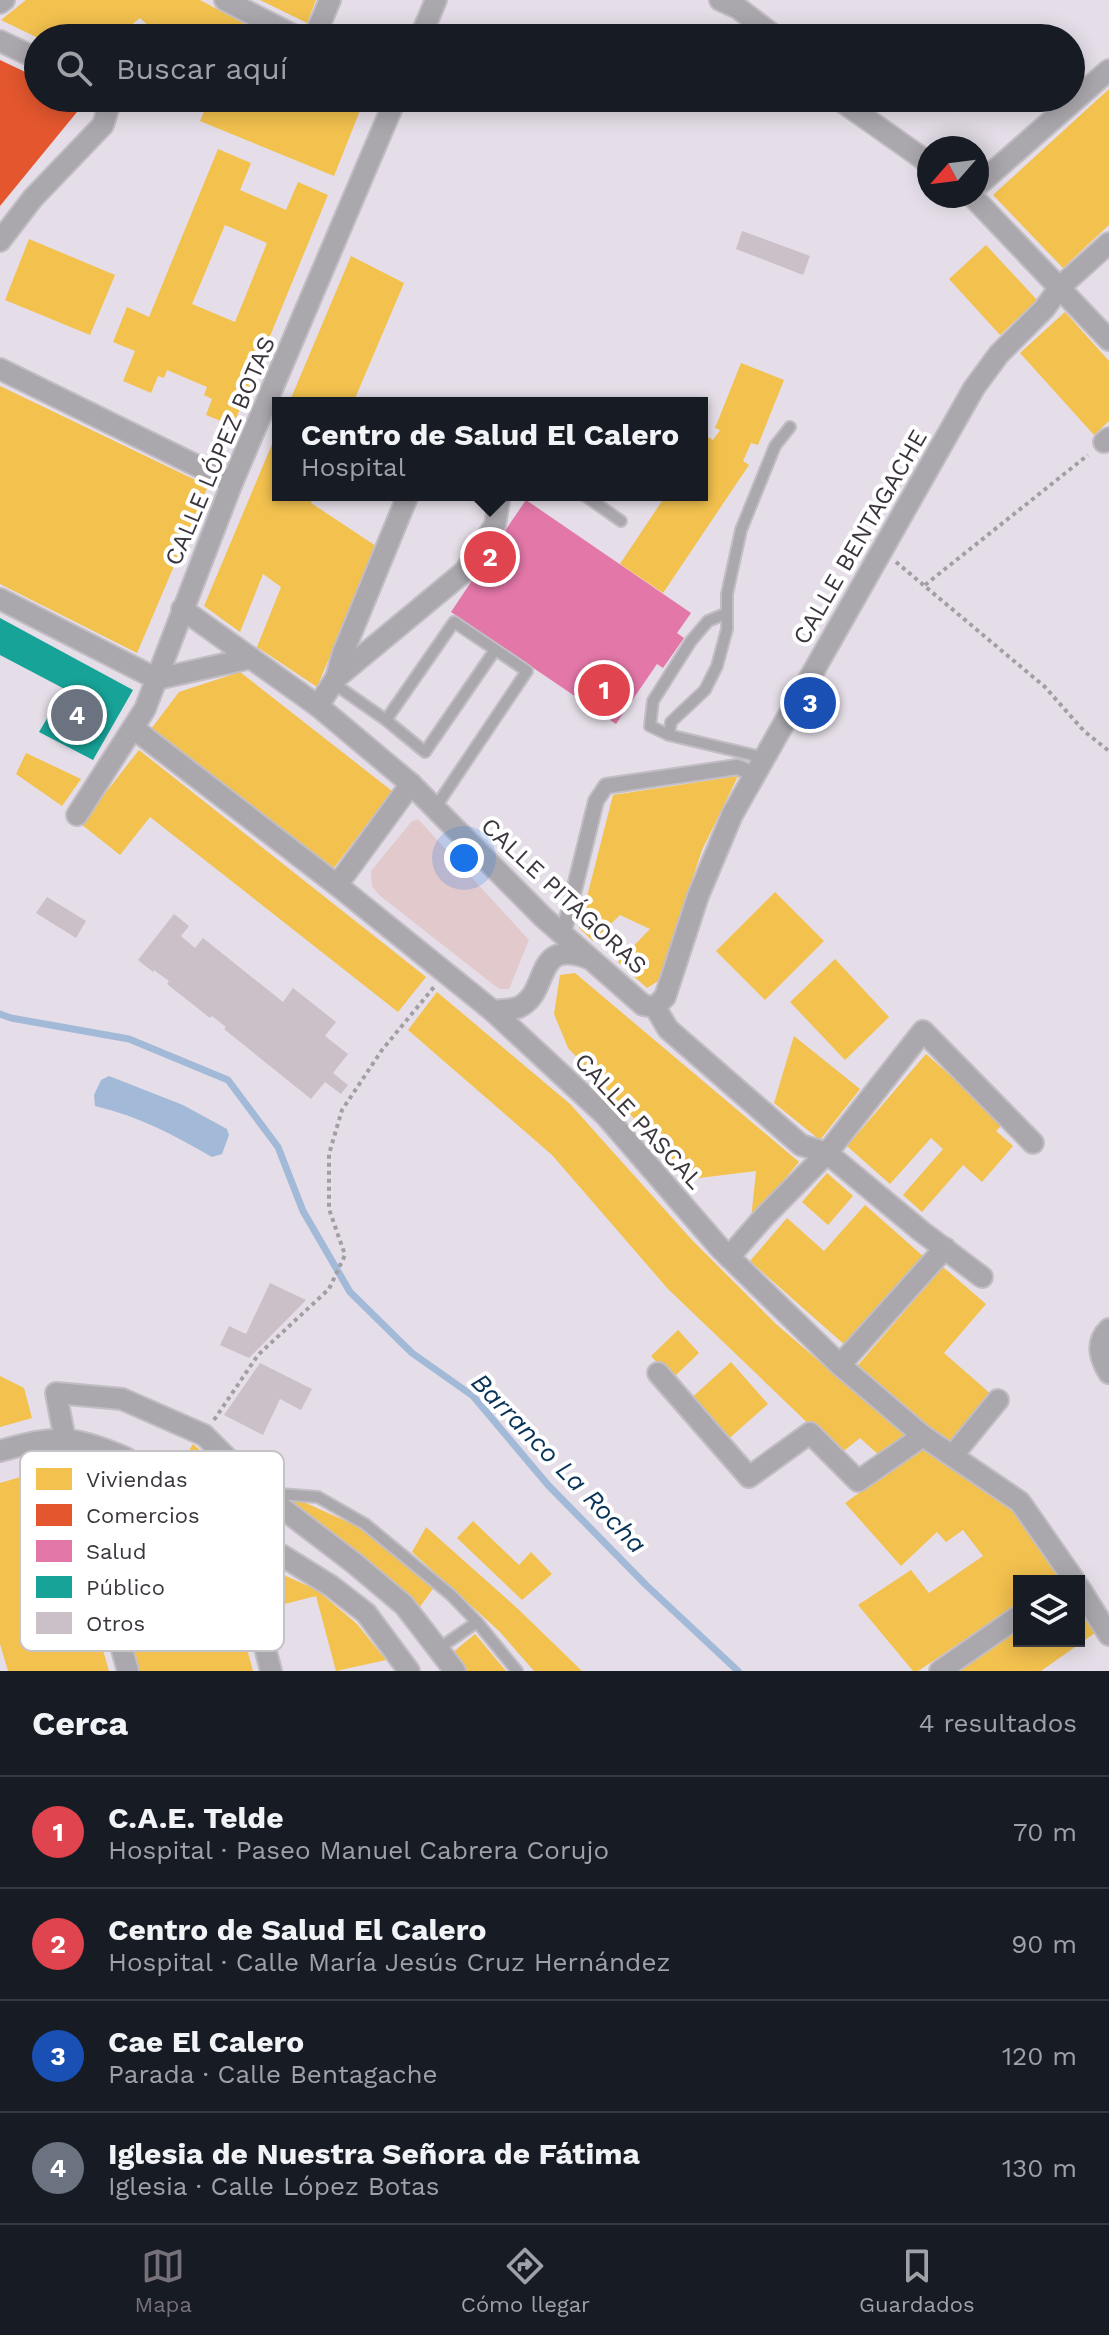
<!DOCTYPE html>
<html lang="es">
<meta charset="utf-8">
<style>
:root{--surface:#171b24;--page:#20242c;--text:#f1f3f6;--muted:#9ea1a6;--line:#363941;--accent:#767179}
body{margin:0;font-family:"Work Sans",sans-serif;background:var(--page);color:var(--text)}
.controls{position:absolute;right:24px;bottom:24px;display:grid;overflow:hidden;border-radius:0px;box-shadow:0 4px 20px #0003}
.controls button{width:72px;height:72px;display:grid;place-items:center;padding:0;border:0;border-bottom:2px solid var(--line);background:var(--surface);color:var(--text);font:40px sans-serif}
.compass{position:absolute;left:917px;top:136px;width:72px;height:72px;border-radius:50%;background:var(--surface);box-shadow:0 4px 20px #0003;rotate:242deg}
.you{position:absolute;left:464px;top:858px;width:28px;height:28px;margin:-20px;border:6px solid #fff;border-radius:50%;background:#1a73e8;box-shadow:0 0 0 12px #1a73e833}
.badge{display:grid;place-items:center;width:52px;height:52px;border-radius:50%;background:var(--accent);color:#fff;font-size:26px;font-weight:700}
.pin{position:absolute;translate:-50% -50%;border:4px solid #fff;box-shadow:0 2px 8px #0006}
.popup{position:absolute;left:272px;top:397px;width:436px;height:104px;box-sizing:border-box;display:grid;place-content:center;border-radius:0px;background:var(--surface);filter:drop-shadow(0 2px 6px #0005);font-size:26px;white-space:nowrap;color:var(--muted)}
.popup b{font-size:30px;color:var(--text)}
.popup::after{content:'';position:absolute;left:50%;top:100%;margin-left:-16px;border:16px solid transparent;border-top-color:var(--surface)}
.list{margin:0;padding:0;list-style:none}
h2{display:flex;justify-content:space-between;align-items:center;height:104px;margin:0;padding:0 32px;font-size:34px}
h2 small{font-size:26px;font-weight:400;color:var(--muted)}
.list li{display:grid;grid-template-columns:52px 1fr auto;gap:24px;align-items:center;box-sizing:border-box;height:112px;padding:0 32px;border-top:2px solid var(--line)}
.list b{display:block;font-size:30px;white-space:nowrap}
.list p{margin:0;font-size:26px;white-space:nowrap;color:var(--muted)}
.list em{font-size:26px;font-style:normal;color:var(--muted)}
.icon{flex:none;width:44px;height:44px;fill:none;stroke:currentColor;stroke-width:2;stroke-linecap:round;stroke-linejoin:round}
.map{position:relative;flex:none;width:1109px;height:1671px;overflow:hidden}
.search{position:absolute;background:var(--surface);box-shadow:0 4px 20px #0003;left:24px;right:24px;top:24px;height:88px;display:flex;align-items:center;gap:20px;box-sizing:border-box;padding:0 28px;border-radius:44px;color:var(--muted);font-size:30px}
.sheet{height:552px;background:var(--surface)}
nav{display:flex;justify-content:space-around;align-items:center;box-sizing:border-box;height:112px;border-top:2px solid var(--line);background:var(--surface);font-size:22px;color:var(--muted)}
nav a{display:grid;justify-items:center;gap:4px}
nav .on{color:var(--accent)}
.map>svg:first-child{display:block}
.green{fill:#e2c9cb}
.water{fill:#a2bad8}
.homes{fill:#f2c14e;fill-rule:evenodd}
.shops{fill:#e4572e}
.health{fill:#e377a8}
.public{fill:#17a398}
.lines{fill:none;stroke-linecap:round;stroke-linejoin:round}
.stream{stroke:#a2bad8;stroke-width:7}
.building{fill:#cbbfc8}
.service-casing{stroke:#c2bdc5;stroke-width:14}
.pedestrian-casing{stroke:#c2bdc5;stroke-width:18}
.minor-casing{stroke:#c2bdc5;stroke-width:24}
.path{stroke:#a19fa4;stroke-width:4;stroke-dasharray:4 4;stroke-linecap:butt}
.service{stroke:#aaa8ad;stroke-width:10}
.pedestrian{stroke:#aaa8ad;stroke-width:14}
.minor{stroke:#aaa8ad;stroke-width:20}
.labels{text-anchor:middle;stroke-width:8;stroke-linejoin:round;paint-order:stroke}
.street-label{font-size:24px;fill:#3b363d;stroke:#fff}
.water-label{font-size:26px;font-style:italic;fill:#083358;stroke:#fff}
.key{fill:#fff;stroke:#c4c3c5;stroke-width:2}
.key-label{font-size:22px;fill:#3b363d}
</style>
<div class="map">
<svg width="1109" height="1671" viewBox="0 0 1109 1671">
<rect width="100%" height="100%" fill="#e5dee8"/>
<polygon class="green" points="418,819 529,940 509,989 499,989 379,895 372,886 371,871 411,822"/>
<path class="water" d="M109,1076L183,1105L227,1129L229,1135L222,1154L212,1157C174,1135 138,1116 95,1106L94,1095L101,1080Z"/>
<g class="homes">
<polygon points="26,0 200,0 245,24 230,38 161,38 140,18 115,38 38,38 1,20"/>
<polygon points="260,0 316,0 307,23"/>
<polygon points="1109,89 1109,225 1063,268 993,195"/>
<polygon points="209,98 365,98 334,176 200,121"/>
<path d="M218,149L251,163L240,190L286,210L298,182L328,195L233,426L206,415L212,399L204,395L207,387L167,370L164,378L158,376L151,393L123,381L135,351L113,342L127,307L149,317ZM225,225L267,243L235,322L192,304Z"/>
<polygon points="29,239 115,275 90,335 5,300"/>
<polygon points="986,245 1037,300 1000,335 949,279"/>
<polygon points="351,256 404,283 353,403 289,403"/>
<polygon points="1065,312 1109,361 1109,421 1094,435 1020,353"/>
<polygon points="741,363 784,380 758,445 751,443 743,461 749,465 663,593 620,564 666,495 702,495 702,442 706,436 713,440 720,430 715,428"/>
<polygon points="0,386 208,486 137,653 0,584"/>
<polygon points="278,430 278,495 314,495 311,503 376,546 317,687 257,647 281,587 263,574 240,632 204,606"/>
<polygon points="240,672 392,791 333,869 151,729 179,692"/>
<polygon points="139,750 426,977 398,1012 150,817 120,855 81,824"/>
<polygon points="26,753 81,779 62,806 16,774"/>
<polygon points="738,776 702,850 658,981 647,988 618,962 650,929 620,915 593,941 579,928 613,795"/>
<polygon points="775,892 824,941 765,1000 716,951"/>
<polygon points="835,959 889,1017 845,1060 790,1002"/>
<polygon points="575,973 799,1162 751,1219 756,1171 691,1179 568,1048 554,1014 560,975"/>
<polygon points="437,992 570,1104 691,1239 776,1324 907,1437 880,1456 860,1438 840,1454 668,1289 552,1155 408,1030"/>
<polygon points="794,1036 860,1089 820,1140 774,1103"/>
<polygon points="926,1054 1004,1123 996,1131 1013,1146 982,1182 963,1165 922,1212 903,1195 943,1149 931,1138 890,1184 847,1146"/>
<polygon points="827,1173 853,1196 828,1225 802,1202"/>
<polygon points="865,1205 924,1257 846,1346 750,1261 787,1218 824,1251"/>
<polygon points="943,1267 986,1304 944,1353 992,1395 950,1444 858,1365"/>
<polygon points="678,1330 699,1353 672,1379 651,1356"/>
<polygon points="731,1362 768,1404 725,1442 688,1401"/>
<polygon points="0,1376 24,1388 32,1418 0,1427"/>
<polygon points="193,1444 258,1500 251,1514 178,1468"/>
<polygon points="922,1448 1013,1511 1058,1577 1052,1581 1019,1581 1019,1603 918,1671 913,1671 858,1605 911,1570 929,1593 983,1556 963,1530 946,1542 937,1532 901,1566 845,1503"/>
<polygon points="51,1468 109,1671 8,1671 0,1644 0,1483"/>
<polygon points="133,1487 216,1536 253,1671 139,1671 91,1499"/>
<polygon points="297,1499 359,1527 435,1586 419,1608 288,1506"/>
<polygon points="473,1521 519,1565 531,1552 552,1574 522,1600 457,1538"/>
<polygon points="426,1527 518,1609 582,1671 534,1671 499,1631 412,1552"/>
<polygon points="277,1572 317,1590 357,1624 386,1660 336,1671 316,1596 269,1608 260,1577"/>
<polygon points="1079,1611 1095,1633 1041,1671 949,1671 1019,1622 1019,1641 1079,1641"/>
<polygon points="475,1634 506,1671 466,1671 451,1654"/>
</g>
<polygon class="shops" points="0,60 38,78 38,98 80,98 86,101 0,206"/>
<polygon class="health" points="526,500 691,613 677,633 684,638 663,668 657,664 616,724 451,612 479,570 472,566 492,537 498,541"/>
<polygon class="public" points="0,618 133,690 93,760 39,732 55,705 70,711 78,696 0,655"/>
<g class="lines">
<polyline class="stream" points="0,1014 11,1018 129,1039 228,1080 278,1147 303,1211 350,1292 412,1353 473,1396 548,1485 646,1585 738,1671"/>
</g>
<g class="building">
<polygon points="742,231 810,256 803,275 736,249"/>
<polygon points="47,897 86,921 76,938 36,913"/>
<polygon points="174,914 189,926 181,936 195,948 203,938 283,1002 293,988 336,1022 325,1036 348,1054 333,1073 348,1085 341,1094 325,1082 311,1099 224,1029 226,1027 212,1016 210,1018 167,984 169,981 154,970 153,972 138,960"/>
<polygon points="270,1283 306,1300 249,1358 220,1345 229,1326 246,1334"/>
<polygon points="260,1363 312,1389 301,1410 280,1399 263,1435 224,1415"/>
</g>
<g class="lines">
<g class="service-casing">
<g id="service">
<polyline points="584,495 621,521"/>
<polyline points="333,683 386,720 425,752 495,650"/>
<polyline points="386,720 454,622 527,671 435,808"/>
<polyline points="669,735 650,726 653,701 691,641 708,621 727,613"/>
<polyline points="762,762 753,755 669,735 671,722 705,690 717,666 727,629 727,594 741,530 775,446 790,427"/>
<polyline points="267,1493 318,1497 365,1524 451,1595 477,1622 517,1671"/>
<polyline points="438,1649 477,1622"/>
</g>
</g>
<g class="pedestrian-casing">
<polyline id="pedestrian" points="563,935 596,801 606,786 737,767 755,774"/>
</g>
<g class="minor-casing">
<g id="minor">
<polyline points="225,0 299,38"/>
<polyline points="720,0 738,8 777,38"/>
<polyline points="0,3 4,0"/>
<polyline points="314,38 330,0"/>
<polyline points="420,38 436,0"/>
<polyline points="0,41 38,59"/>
<polyline points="837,98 929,163"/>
<polyline points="977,186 1109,70"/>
<polyline points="972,196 1109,340"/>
<polyline points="0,241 33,198 103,125 109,106 106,98"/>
<polyline points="0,369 232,483"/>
<polyline points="1104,442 1109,438"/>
<polyline points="0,599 157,679 251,658"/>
<polyline points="182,609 318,706 411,784 543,917 643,1005 655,1007"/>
<polyline points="336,678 465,571 495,525 500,495"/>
<polyline points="318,706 336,678 343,653 408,495"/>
<polyline points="133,728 337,885 493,1011 605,1115 720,1248 840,1365 923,1436 1020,1502 1075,1581"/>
<polyline points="77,815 145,709 232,483 396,98"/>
<polyline points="337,885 411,784"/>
<polyline points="655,1007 665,997 698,896 732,815 974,388 999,354 1044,309 1061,286 1109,243"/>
<polyline points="655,1007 668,1029 801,1145 827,1153 921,1231 982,1277"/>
<path d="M493,1011C501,1010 513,1010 519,1007C551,992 532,938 588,958"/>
<polyline points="729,1257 764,1217 827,1153 923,1031 1033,1143"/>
<path d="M1109,1329C1095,1343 1100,1358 1109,1373"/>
<polyline points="840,1365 945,1248"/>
<polyline points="658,1373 749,1477 810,1433 858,1481 923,1436"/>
<path d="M0,1451C55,1435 71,1435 124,1457L331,1586L366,1613L409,1671"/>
<polyline points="953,1455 998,1400"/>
<polyline points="239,1530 238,1544 271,1671"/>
<polyline points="1079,1587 1109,1635"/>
<polyline points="128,1671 70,1466 56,1393 122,1399 204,1435 261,1492 354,1563 404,1605 455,1671"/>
<polyline points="940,1671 1019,1616"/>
</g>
</g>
<g class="path">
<polyline points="896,562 1045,687 1084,731 1109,751"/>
<polyline points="925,585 1088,455"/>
<polyline points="214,1420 258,1355 329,1289 345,1255 329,1209 329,1154 342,1110 382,1050 434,987"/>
</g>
<use href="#service" class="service"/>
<use href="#pedestrian" class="pedestrian"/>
<use href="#minor" class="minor"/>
</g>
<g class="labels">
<g class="street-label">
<text transform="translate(220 451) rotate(-67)" y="8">CALLE LÓPEZ BOTAS</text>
<text transform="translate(860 537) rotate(-60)" y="8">CALLE BENTAGACHE</text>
<text transform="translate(564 896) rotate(43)" y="8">CALLE PITÁGORAS</text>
<text transform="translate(639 1121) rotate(47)" y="8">CALLE PASCAL</text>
</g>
<g class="water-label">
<text transform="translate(559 1463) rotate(46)" y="9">Barranco La Rocha</text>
</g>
</g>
<rect x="20" y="1451" width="264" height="200" rx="12" class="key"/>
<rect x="36" y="1468" width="36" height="22" fill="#f2c14e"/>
<rect x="36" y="1504" width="36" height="22" fill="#e4572e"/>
<rect x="36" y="1540" width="36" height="22" fill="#e377a8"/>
<rect x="36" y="1576" width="36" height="22" fill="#17a398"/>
<rect x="36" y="1612" width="36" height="22" fill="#cbbfc8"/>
<g class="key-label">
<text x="86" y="1487">Viviendas</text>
<text x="86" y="1523">Comercios</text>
<text x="86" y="1559">Salud</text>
<text x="86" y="1595">Público</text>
<text x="86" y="1631">Otros</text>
</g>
</svg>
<div class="controls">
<button><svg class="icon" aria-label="layers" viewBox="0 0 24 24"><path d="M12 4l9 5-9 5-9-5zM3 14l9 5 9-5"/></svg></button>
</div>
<svg class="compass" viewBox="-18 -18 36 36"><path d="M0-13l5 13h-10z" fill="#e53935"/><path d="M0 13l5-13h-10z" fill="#9ea1a6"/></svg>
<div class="you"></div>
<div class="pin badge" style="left:604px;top:690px;background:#e0444e">1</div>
<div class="pin badge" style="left:490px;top:557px;background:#e0444e">2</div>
<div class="popup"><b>Centro de Salud El Calero</b>Hospital</div>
<div class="pin badge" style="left:810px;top:703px;background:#1a4fb4">3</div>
<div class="pin badge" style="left:77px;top:715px;background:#6b7280">4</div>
<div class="search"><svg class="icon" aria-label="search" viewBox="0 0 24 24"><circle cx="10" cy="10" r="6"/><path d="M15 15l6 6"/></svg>Buscar aquí</div>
</div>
<section class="sheet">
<h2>Cerca<small>4 resultados</small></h2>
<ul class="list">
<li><span class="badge" style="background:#e0444e">1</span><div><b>C.A.E. Telde</b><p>Hospital · Paseo Manuel Cabrera Corujo</p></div><em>70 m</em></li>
<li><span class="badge" style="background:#e0444e">2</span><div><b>Centro de Salud El Calero</b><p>Hospital · Calle María Jesús Cruz Hernández</p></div><em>90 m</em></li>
<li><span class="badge" style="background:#1a4fb4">3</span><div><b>Cae El Calero</b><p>Parada · Calle Bentagache</p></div><em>120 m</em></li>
<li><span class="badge" style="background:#6b7280">4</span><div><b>Iglesia de Nuestra Señora de Fátima</b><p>Iglesia · Calle López Botas</p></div><em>130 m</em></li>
</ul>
</section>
<nav>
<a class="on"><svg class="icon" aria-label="map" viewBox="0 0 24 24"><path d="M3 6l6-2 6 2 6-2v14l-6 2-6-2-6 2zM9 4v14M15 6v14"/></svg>Mapa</a>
<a><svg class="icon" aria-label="directions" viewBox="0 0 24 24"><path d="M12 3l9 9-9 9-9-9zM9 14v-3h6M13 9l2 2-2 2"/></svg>Cómo llegar</a>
<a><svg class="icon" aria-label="saved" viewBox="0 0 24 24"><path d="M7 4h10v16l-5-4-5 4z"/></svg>Guardados</a>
</nav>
